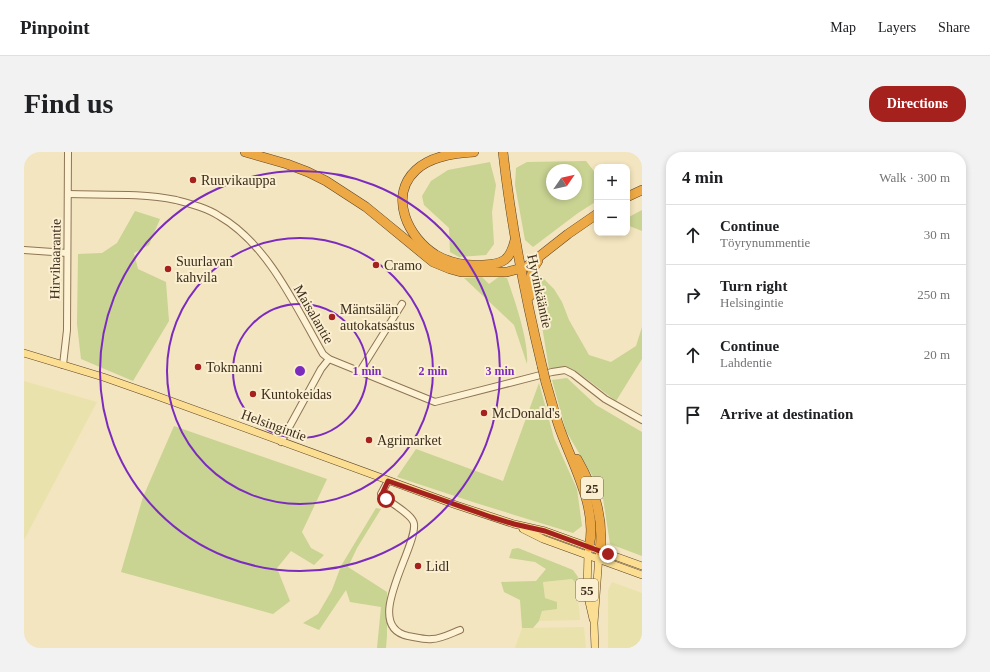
<!DOCTYPE html>
<meta charset="utf-8">
<style>
:root{--surface:#fff;--page:#f2f2f2;--text:#202124;--muted:#757577;--line:#e0e0e0;--accent:#a5211e}
body{margin:0;font-family:"Times New Roman",serif;background:var(--page);color:var(--text)}
.controls{position:absolute;right:12px;top:12px;display:grid;overflow:hidden;border-radius:8px;box-shadow:0 2px 6px #0003}
.controls button{width:36px;height:36px;display:grid;place-items:center;padding:0;border:0;border-bottom:1px solid var(--line);background:var(--surface);color:var(--text);font:20px sans-serif}
.compass{position:absolute;left:522px;top:12px;width:36px;height:36px;border-radius:50%;background:var(--surface);box-shadow:0 2px 6px #0003;rotate:56deg}
.stop{position:absolute;width:12px;height:12px;margin:-9px;border:3px solid #a5211e;border-radius:50%;background:#fff}
.stop.end{background:#a5211e;border-color:#fff;box-shadow:0 1px 4px #0008}
.list{margin:0;padding:0;list-style:none}
h2{display:flex;justify-content:space-between;align-items:center;height:52px;margin:0;padding:0 16px;font-size:17px}
h2 small{font-size:13px;font-weight:400;color:var(--muted)}
.list li{display:grid;grid-template-columns:26px 1fr auto;gap:12px;align-items:center;box-sizing:border-box;height:60px;padding:0 16px;border-top:1px solid var(--line)}
.list b{display:block;font-size:15px;white-space:nowrap}
.list p{margin:0;font-size:13px;white-space:nowrap;color:var(--muted)}
.list em{font-size:13px;font-style:normal;color:var(--muted)}
.icon{flex:none;width:22px;height:22px;fill:none;stroke:currentColor;stroke-width:2;stroke-linecap:round;stroke-linejoin:round}
.map{position:relative;flex:none;width:618px;height:496px;overflow:hidden;border-radius:16px}
header{display:flex;align-items:center;gap:24px;box-sizing:border-box;height:56px;padding:0 20px;background:var(--surface);border-bottom:1px solid var(--line)}
header strong{font-size:19px}
nav{display:flex;gap:22px;margin-inline-start:auto;font-size:14px}
.intro{display:flex;align-items:center;justify-content:space-between;box-sizing:border-box;height:96px;padding:0 24px}
h1{margin:0;font-size:28px}
.button{padding:10px 18px;border-radius:16px;background:var(--accent);color:#fff;font-size:14px;font-weight:700}
main{display:flex;gap:24px;padding:0 24px}
aside{flex:1;background:var(--surface);border-radius:16px;box-shadow:0 2px 6px #0003}
.map>svg:first-child{display:block}
.farmland{fill:#eae2ac}
.green{fill:#c9d392;fill-rule:evenodd}
.lines{fill:none;stroke-linecap:round;stroke-linejoin:round}
.minor-casing{stroke:#8e7555;stroke-width:8}
.major-casing{stroke:#5b432a;stroke-width:8}
.highway-casing{stroke:#5b432a;stroke-width:10}
.minor{stroke:#fdf2d4;stroke-width:6}
.major{stroke:#fbde92;stroke-width:7}
.highway{stroke:#eda945;stroke-width:9}
.highway-bridge-casing{stroke:#5b432a;stroke-width:10;stroke-linecap:butt}
.highway-bridge{stroke:#eda945;stroke-width:9}
.route{stroke:#a5211e;stroke-width:5}
.ring{fill:none;stroke:#7b2cbf;stroke-width:2}
.poi-dot{fill:#a5211e;stroke:#faefd0;stroke-width:1.5}
.labels{text-anchor:middle;stroke-width:4;stroke-linejoin:round;paint-order:stroke}
.shield{fill:#faefd0;stroke:#756651;stroke-width:1}
.shield-label{font-size:13px;font-weight:bold;fill:#3c2c1b}
.poi-label{font-size:14px;fill:#3c2c1b;stroke:#faefd0;text-anchor:start}
.street-label{font-size:14px;fill:#3c2c1b;stroke:#faefd0}
.centre{fill:#7b2cbf;stroke:#faefd0;stroke-width:2}
.ring-label{font-size:12px;text-anchor:middle;font-weight:bold;fill:#7b2cbf;stroke:#faefd0;stroke-width:4;stroke-linejoin:round;paint-order:stroke}
</style>
<header>
<strong>Pinpoint</strong>
<nav><a>Map</a><a>Layers</a><a>Share</a></nav>
</header>
<div class="intro"><h1>Find us</h1><a class="button">Directions</a></div>
<main>
<div class="map">
<svg width="618" height="496" viewBox="0 0 618 496">
<rect width="100%" height="100%" fill="#f3e5bf"/>
<g class="farmland">
<polygon points="0,229 73,250 0,388"/>
<polygon points="548,427 553,432 556,468 515,469 518,459 533,457 532,450 521,446 519,430"/>
<polygon points="588,430 618,441 618,496 584,496 584,438"/>
<polygon points="560,475 562,496 491,496 498,476"/>
</g>
<g class="green">
<path d="M562,9L573,23V49L554,61L509,95L501,88L491,33L492,16L503,10ZM528,18H552V42H528Z"/>
<polygon points="466,10 472,33 468,60 470,92 462,103 435,105 426,100 425,76 400,53 398,44 407,29 424,18"/>
<polygon points="618,58 618,79 603,73 603,66"/>
<polygon points="111,59 136,67 125,93 110,101 114,117 142,130 145,169 109,229 57,207 53,172 54,102 78,101 93,91"/>
<polygon points="513,120 530,137 538,150 545,168 565,203 587,210 612,194 618,175 618,207 592,249 552,219 542,215 525,217 512,137"/>
<path d="M476,124L483,126C491,149 505,189 503,212L490,173L440,126L458,125L465,132Z"/>
<polygon points="543,226 572,253 618,280 618,404 586,392 578,340 542,279 528,228"/>
<polygon points="515,231 530,286 553,337 558,374 549,381 452,351 373,325 392,297 479,329"/>
<polygon points="150,274 303,327 278,380 287,396 300,403 290,413 267,399 253,416 266,449 249,462 97,420 119,345"/>
<polygon points="352,356 357,357 333,396 324,415 363,440 363,484 362,496 353,496 357,455 326,450 322,438 295,478 279,471 294,462 308,438 317,414"/>
<polygon points="494,396 549,418 554,425 553,432 548,427 519,430 521,446 533,450 533,457 518,459 515,469 509,476 498,476 496,448 480,440 477,430 512,429 522,417 511,410 485,406 488,397"/>
</g>
<g class="lines">
<g class="minor-casing">
<g id="minor">
<path d="M44,42C79,43 118,41 152,48C167,52 183,56 195,64C244,92 272,155 299,202L305,207L411,250L528,220L541,218L549,222L581,247L618,268"/>
<polyline points="0,98 43,101"/>
<polyline points="39,213 43,178 44,0"/>
<polyline points="336,219 378,152"/>
<polyline points="257,290 297,217 305,207"/>
<path d="M364,329L357,342C365,351 389,362 390,372C393,397 337,474 384,484C391,485 400,488 408,487C417,487 428,481 436,478"/>
</g>
</g>
<g class="major-casing">
<g id="major">
<polyline points="0,201 79,225 133,244 432,353 490,372 521,379 618,414"/>
<polyline points="499,377 519,387 618,423"/>
<polyline points="564,400 563,441 569,467"/>
<polyline points="571,496 570,471 575,403"/>
</g>
</g>
<g class="highway-casing">
<g id="highway">
<polyline points="221,0 263,12 284,20 302,29 342,55 409,110 426,117 437,120 483,120 502,115 544,82 573,62"/>
<path d="M450,0C430,1 407,4 392,18C364,44 384,86 412,103C426,111 443,114 459,113C480,112 486,108 491,88"/>
<path d="M479,0C487,72 501,144 518,214"/>
<polyline points="603,45 618,38"/>
<path d="M506,144C505,132 506,119 514,109"/>
<path d="M522,231C527,247 531,264 537,280C550,315 574,358 565,395"/>
<path d="M553,307C570,337 580,364 576,399"/>
</g>
</g>
<use href="#minor" class="minor"/>
<use href="#major" class="major"/>
<use href="#highway" class="highway"/>
<g class="highway-bridge-casing">
<polyline id="highway-bridge" points="518,214 522,231"/>
</g>
<use href="#highway-bridge" class="highway-bridge"/>
</g>
<g class="lines">
<polyline class="route" points="362,347 358,342 364,329 467,365 490,372 521,379 584,402"/>
</g>
<g class="ring">
<circle cx="276" cy="219" r="67"/>
<circle cx="276" cy="219" r="133"/>
<circle cx="276" cy="219" r="200"/>
</g>
<g class="poi-dot">
<circle cx="169" cy="28" r="4"/>
<circle cx="352" cy="113" r="4"/>
<circle cx="144" cy="117" r="4"/>
<circle cx="308" cy="165" r="4"/>
<circle cx="174" cy="215" r="4"/>
<circle cx="229" cy="242" r="4"/>
<circle cx="460" cy="261" r="4"/>
<circle cx="345" cy="288" r="4"/>
<circle cx="394" cy="414" r="4"/>
</g>
<g class="labels">
<g class="shield">
<rect x="557" y="325" width="22" height="22" rx="3"/>
<rect x="552" y="427" width="22" height="22" rx="3"/>
</g>
<g class="shield-label">
<text x="568" y="341">25</text>
<text x="563" y="443">55</text>
</g>
<g class="poi-label">
<text x="177" y="33">Ruuvikauppa</text>
<text x="152" y="114">Suurlavan<tspan x="152" dy="16">kahvila</tspan></text>
<text x="360" y="118">Cramo</text>
<text x="316" y="162">Mäntsälän<tspan x="316" dy="16">autokatsastus</tspan></text>
<text x="182" y="220">Tokmanni</text>
<text x="237" y="247">Kuntokeidas</text>
<text x="468" y="266">McDonald's</text>
<text x="353" y="293">Agrimarket</text>
<text x="402" y="419">Lidl</text>
</g>
<g class="street-label">
<text transform="translate(31 107) rotate(-89)" y="5">Hirvihaarantie</text>
<text transform="translate(516 139) rotate(78)" y="5">Hyvinkääntie</text>
<text transform="translate(290 162) rotate(60)" y="5">Maisalantie</text>
<text transform="translate(250 273) rotate(20)" y="5">Helsingintie</text>
</g>
</g>
<circle cx="276" cy="219" r="6" class="centre"/>
<g class="ring-label">
<text x="343" y="223">1 min</text>
<text x="409" y="223">2 min</text>
<text x="476" y="223">3 min</text>
</g>
</svg>
<div class="controls">
<button>+</button>
<button>−</button>
</div>
<svg class="compass" viewBox="-18 -18 36 36"><path d="M0-13l5 13h-10z" fill="#e53935"/><path d="M0 13l5-13h-10z" fill="#757577"/></svg>
<div class="stop" style="left:362px;top:347px"></div>
<div class="stop end" style="left:584px;top:402px"></div>
</div>
<aside>
<h2>4 min<small>Walk · 300 m</small></h2>
<ul class="list">
<li><svg class="icon" aria-label="ahead" viewBox="0 0 24 24"><path d="M12 20V5M6 11l6-6 6 6"/></svg><div><b>Continue</b><p>Töyrynummentie</p></div><em>30 m</em></li>
<li><svg class="icon" aria-label="right" viewBox="0 0 24 24"><path d="M7 20v-9h11M14 6l5 5-5 5"/></svg><div><b>Turn right</b><p>Helsingintie</p></div><em>250 m</em></li>
<li><svg class="icon" aria-label="ahead" viewBox="0 0 24 24"><path d="M12 20V5M6 11l6-6 6 6"/></svg><div><b>Continue</b><p>Lahdentie</p></div><em>20 m</em></li>
<li><svg class="icon" aria-label="arrive" viewBox="0 0 24 24"><path d="M6 21V4h12l-3 4 3 4H6"/></svg><div><b>Arrive at destination</b></div></li>
</ul>
</aside>
</main>
